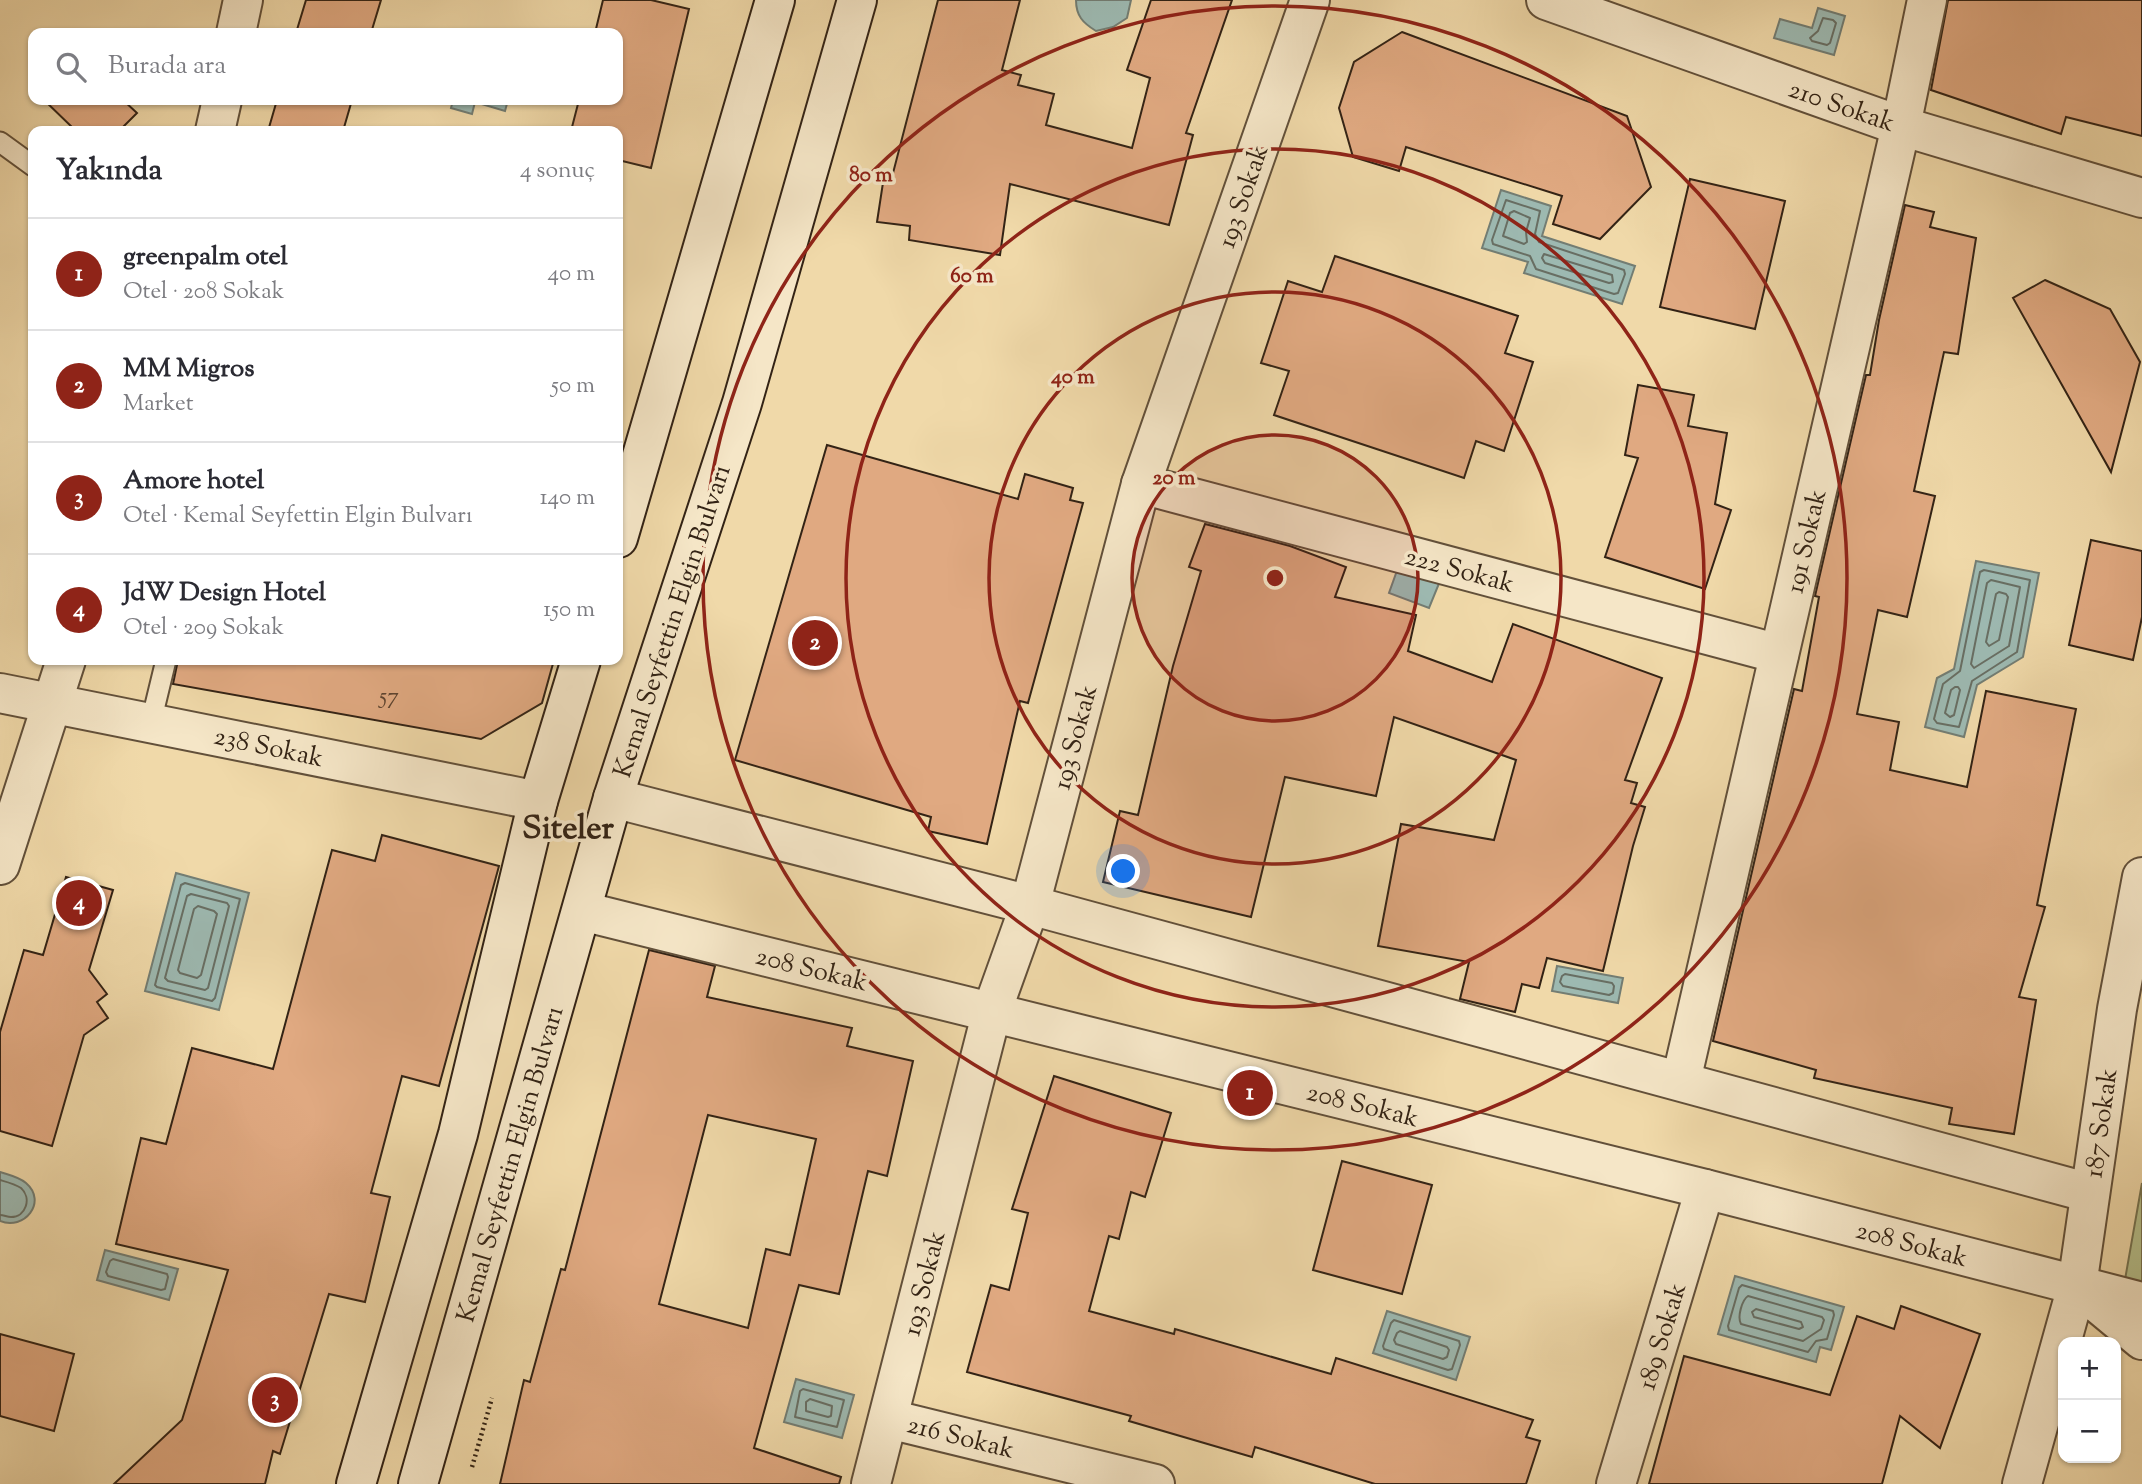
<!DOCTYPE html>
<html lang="tr">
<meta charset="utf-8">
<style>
:root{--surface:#fff;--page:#f2f2f3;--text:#2b2b33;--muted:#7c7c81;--line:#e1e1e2;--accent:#8f2418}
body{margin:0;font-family:"Sorts Mill Goudy",serif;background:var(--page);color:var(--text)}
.controls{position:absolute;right:21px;bottom:21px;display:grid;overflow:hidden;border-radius:14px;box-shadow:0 2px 5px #0004}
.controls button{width:63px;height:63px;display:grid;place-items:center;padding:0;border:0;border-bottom:2px solid var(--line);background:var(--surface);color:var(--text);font:35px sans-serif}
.you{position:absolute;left:1124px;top:872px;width:24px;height:24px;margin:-18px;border:5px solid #fff;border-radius:50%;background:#1a73e8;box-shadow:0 0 0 10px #1a73e833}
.badge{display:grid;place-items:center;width:46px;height:46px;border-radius:50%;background:var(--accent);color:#fff;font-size:23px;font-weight:700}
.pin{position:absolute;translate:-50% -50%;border:4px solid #fff;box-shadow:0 2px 7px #0006}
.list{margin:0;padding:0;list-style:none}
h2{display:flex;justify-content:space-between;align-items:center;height:91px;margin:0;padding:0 28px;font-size:30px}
h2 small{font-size:23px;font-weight:400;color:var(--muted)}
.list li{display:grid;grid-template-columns:46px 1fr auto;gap:21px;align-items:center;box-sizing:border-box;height:112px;padding:0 28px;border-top:2px solid var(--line)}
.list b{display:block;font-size:26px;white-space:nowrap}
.list p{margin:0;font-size:23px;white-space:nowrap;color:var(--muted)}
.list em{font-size:23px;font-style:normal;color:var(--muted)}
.icon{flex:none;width:38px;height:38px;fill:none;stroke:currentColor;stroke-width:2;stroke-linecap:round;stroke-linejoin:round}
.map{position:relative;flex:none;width:2142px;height:1484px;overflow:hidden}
.search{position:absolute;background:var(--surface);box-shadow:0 2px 5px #0004;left:28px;top:28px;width:595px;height:77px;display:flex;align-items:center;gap:18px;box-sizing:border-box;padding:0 24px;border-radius:14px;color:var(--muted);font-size:26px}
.panel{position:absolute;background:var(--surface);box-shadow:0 2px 5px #0004;left:28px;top:126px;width:595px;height:539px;border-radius:14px}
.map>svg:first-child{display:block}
.green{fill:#b5c08b;stroke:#747250;stroke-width:2}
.water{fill:#9db9b1;stroke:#737d73;stroke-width:2}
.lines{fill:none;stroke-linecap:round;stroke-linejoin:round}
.shore{stroke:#686e63;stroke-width:2}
.building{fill:#e0a981;stroke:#332315;stroke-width:2;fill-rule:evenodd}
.lane-casing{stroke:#62503a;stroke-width:23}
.street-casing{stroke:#62503a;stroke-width:42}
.secondary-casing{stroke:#332315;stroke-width:42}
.path{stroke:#332315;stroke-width:4.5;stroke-dasharray:2 3.5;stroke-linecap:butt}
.lane{stroke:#f5e6c7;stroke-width:19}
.street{stroke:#f5e6c7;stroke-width:38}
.secondary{stroke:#f5e6c7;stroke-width:38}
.ring{fill:none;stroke:#8f2418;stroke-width:3.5}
.labels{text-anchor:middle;stroke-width:7;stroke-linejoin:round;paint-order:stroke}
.number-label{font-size:23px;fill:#5e4430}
.street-label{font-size:26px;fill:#332315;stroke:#f5e6c7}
.district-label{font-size:33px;font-weight:bold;fill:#332315;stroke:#f5e6c7}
.centre{fill:#8f2418;stroke:#f5e6c7;stroke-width:3.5}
.ring-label{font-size:21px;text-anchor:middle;font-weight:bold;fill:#8f2418;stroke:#f5e6c7;stroke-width:7;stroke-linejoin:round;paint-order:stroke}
</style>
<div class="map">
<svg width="2142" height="1484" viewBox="0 0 2142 1484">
<rect width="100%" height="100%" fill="#f0d9a9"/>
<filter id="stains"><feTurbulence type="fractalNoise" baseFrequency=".00286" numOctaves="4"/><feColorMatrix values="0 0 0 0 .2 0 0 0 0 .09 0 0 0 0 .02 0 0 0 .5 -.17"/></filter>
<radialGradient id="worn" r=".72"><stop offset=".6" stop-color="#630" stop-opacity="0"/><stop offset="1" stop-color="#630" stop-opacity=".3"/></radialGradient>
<polygon class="green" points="2142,1183 2142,1294 2123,1291"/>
<g class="water">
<path d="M1076,0H1131L1127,18L1113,27L1096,31C1083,23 1076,16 1076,0Z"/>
<polygon points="1818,8 1845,16 1834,55 1774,38 1780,19 1812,28"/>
<polygon points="453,100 508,100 505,111 475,102 472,114 451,108"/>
<polygon points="1501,190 1551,206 1542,236 1635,266 1622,304 1524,273 1528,262 1482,248"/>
<polygon points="1976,561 2039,573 2023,657 1977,685 1964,737 1925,727 1937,678 1954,669"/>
<polygon points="1399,565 1440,581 1429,608 1389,593"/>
<polygon points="176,873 249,893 219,1010 145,991"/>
<polygon points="1557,966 1623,978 1618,1003 1552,991"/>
<path d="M0,1172C9,1175 19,1177 26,1183C48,1202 24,1231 0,1221Z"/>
<polygon points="105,1250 178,1269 169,1300 97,1280"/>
<polygon points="1735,1276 1844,1307 1831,1350 1820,1347 1816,1362 1718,1334"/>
<polygon points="1387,1311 1470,1337 1456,1380 1373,1353"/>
<polygon points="796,1379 854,1395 842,1438 784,1422"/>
</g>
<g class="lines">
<g class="shore">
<polygon points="1823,18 1833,20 1836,23 1830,43 1827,45 1812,41 1810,38 1818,31"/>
<polygon points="1506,200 1540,211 1535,234 1539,242 1624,270 1625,274 1618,293 1614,294 1536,269 1530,256 1493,244 1492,240"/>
<polygon points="1514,211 1530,218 1526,232 1527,242 1524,244 1503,236 1510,213"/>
<polygon points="1544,254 1612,275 1613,282 1609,283 1545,263 1542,258"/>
<polygon points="1984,570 2030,580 2017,652 1972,681 1959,727 1937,723 1934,719 1943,684 1960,671 1980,572"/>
<polygon points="1991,580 2020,587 2009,646 1974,668 1971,664 1987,583"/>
<polygon points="1999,592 2006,594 2008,597 1999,640 1989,646 1986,642 1996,594"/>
<polygon points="1955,687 1958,687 1960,690 1954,715 1950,717 1945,713 1951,690"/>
<polygon points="185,883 240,899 215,998 212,1001 157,987 155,985 181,885"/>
<polygon points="191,894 227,903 229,906 208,988 205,990 168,981 165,978 187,896"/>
<polygon points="198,906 214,911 217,914 201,975 197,978 180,973 178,970 194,909"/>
<polygon points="1565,974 1612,983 1614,986 1613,993 1609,995 1563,986 1560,982 1562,976"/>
<path d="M0,1180C7,1182 15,1184 21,1188C32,1198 26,1217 11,1217C7,1217 4,1215 0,1215"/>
<polygon points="113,1259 167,1274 168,1277 165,1289 161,1290 108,1276 106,1272 110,1261"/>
<polygon points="1742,1285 1833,1311 1834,1315 1827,1339 1816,1341 1808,1352 1729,1330 1728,1326 1739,1288"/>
<path d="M1748,1296L1822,1317L1824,1320L1821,1329L1803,1341L1741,1324C1737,1317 1742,1300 1748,1296Z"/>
<polygon points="1756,1309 1801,1322 1803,1327 1799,1329 1754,1317 1752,1312"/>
<polygon points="1394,1320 1459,1341 1460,1345 1452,1369 1448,1370 1384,1349 1383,1346 1391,1323"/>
<polygon points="1400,1331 1447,1347 1449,1350 1447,1357 1443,1359 1396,1344 1394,1340 1397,1333"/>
<polygon points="803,1389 844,1400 837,1427 795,1417 800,1391"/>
<polygon points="810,1399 832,1406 831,1416 828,1417 806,1411 806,1402"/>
</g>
</g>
<g class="building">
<polygon points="306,0 381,0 371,33 296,33"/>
<polygon points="603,0 651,0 689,9 651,168 618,160 618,131 571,131 579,100 618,100 618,33 595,33"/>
<polygon points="938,0 1020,0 1002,70 1021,75 1018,85 1054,94 1046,125 1132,148 1150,78 1127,70 1151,0 1232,0 1186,133 1193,135 1169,225 1010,184 1000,255 909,240 910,226 877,222 884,176 892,177"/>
<polygon points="1948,0 2142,0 2142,136 2066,117 2061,134 1931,90"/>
<polygon points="1402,32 1627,116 1651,187 1600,239 1553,224 1562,196 1406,147 1399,171 1353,157 1339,108 1354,62"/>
<polygon points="44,100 123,100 137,113 119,131 76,131"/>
<polygon points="277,100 352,100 343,131 268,131"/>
<polygon points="1690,179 1785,201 1755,329 1660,307"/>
<polygon points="1905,205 1934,212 1930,227 1976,238 1958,354 1944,352 1914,491 1935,496 1907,617 1878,610 1857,714 1899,722 1890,770 1967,787 1986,691 2076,709 2037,905 2045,907 2019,997 2036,1000 2014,1134 1949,1124 1952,1108 1814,1078 1816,1070 1713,1041 1794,689 1802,691 1819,597 1815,596 1866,375 1870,375 1879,320"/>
<polygon points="1335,256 1518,316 1505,353 1533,362 1504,451 1476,441 1464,478 1274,415 1289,371 1261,363 1288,281 1322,292"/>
<polygon points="2045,280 2110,309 2140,362 2111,472 2013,298"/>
<polygon points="1638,385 1694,395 1688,426 1727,433 1715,504 1731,510 1705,589 1605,557 1638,458 1625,455"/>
<polygon points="827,445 1018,499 1025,474 1073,488 1070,500 1083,503 1028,703 1020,701 987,844 928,831 931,817 735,760"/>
<polygon points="1205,524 1290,546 1346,567 1335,597 1416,615 1408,651 1492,682 1513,624 1662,678 1625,780 1637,783 1631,803 1645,807 1633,846 1603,971 1547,958 1539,988 1522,984 1515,1012 1460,999 1469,962 1378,946 1401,824 1494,840 1516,760 1394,717 1376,796 1285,777 1251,917 1103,882 1120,811 1138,815 1173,666 1201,571 1189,567"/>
<polygon points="2091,540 2142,551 2142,617 2133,660 2069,645"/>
<polygon points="178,660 554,660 542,703 481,739 173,684"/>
<polygon points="382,835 499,866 439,1086 402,1076 371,1193 390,1197 365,1302 329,1294 280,1454 273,1451 265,1484 114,1484 182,1420 228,1270 116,1244 141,1138 166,1144 192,1048 273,1069 332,850 375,861"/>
<polygon points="66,877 113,890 89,970 107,994 97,1002 108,1018 84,1035 52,1146 0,1131 0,1032 24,950 43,955"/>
<path d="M649,950L715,966L707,997L852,1028L847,1046L913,1061L887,1176L868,1171L839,1294L799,1285L754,1448L841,1477L839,1484H500L524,1380L530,1382L561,1269L565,1270ZM708,1115L816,1139L790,1255L766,1249L748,1328L659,1304Z"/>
<polygon points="1054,1076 1171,1113 1145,1197 1131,1192 1119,1239 1109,1236 1089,1311 1174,1334 1175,1329 1331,1374 1336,1358 1533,1420 1526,1437 1540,1441 1526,1484 1375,1484 1255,1447 1252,1457 1129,1421 1131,1416 967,1372 991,1285 1009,1290 1028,1213 1012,1209"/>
<polygon points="1342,1161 1432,1185 1402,1294 1313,1270"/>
<polygon points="1901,1306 1980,1334 1940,1448 1900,1416 1882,1484 1649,1484 1684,1356 1830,1395 1857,1316 1894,1329"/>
<polygon points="0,1334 74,1354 54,1431 0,1416"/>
</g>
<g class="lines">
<g class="lane-casing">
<g id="lane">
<polyline points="0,142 33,166"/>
<polyline points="151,722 166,660"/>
</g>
</g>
<g class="street-casing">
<g id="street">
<polyline points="1546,0 1901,126 2142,198"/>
<polyline points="236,33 243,0"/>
<polyline points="215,131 222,100"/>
<polyline points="1141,484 1779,654"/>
<polyline points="0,693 538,801"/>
<polyline points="613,798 1030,905 2090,1193"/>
<polyline points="0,865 66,660"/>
<polyline points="582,911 1705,1189 2142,1302"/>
<polyline points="1681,1081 1901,126 1927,0"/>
<polyline points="2077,1286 2117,1009 2142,877"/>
<polyline points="889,1419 1155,1484"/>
<polyline points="871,1484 992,1011 1030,905 1141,484 1310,0"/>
<polyline points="1616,1484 1705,1189"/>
<polyline points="2022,1484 2077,1286 2142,1340"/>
</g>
</g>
<g class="secondary-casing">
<g id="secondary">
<polyline points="618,538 775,0"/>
<polyline points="356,1484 458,1134 538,801 581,660"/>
<polyline points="418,1484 613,798 742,403 857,0"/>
</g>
</g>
<polyline class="path" points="472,1467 492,1398"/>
<use href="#lane" class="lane"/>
<use href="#street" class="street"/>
<use href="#secondary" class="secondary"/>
</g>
<circle cx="1275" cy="578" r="143" fill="#8f2418" fill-opacity=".12"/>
<g class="ring">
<circle cx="1275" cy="578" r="143"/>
<circle cx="1275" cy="578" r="286"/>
<circle cx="1275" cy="578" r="429"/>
<circle cx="1275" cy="578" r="572"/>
</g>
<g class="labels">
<g class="number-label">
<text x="389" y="703">57</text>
</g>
<g class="street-label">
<text transform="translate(1842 105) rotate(19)" y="9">210 Sokak</text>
<text transform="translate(1242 196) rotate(-71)" y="9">193 Sokak</text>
<text transform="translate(1805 541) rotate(-77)" y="9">191 Sokak</text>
<text transform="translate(1460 569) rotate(15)" y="9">222 Sokak</text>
<text transform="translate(671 621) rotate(-72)" y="9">Kemal Seyfettin Elgin Bulvarı</text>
<text transform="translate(1074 737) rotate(-75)" y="9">193 Sokak</text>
<text transform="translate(269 746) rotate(12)" y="9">238 Sokak</text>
<text transform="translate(812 968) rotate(14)" y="9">208 Sokak</text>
<text transform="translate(1363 1104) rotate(14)" y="9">208 Sokak</text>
<text transform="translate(2100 1123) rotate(-82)" y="9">187 Sokak</text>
<text transform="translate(509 1164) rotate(-74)" y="9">Kemal Seyfettin Elgin Bulvarı</text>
<text transform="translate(1912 1243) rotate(15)" y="9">208 Sokak</text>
<text transform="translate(923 1283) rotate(-76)" y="9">193 Sokak</text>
<text transform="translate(1661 1336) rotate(-73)" y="9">189 Sokak</text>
<text transform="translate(961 1436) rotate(14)" y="9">216 Sokak</text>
</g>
<g class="district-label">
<text x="568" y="838">Siteler</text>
</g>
</g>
<circle cx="1275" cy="578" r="10" class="centre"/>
<g class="ring-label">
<text x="871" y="181">80 m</text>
<text x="972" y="282">60 m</text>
<text x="1073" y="383">40 m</text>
<text x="1174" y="484">20 m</text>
</g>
<rect width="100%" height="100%" filter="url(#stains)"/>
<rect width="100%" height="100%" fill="url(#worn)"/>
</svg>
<div class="controls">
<button>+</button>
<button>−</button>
</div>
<div class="you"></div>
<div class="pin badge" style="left:1250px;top:1093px">1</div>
<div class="pin badge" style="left:815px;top:643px">2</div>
<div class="pin badge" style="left:275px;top:1400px">3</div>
<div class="pin badge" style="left:79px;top:903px">4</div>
<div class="search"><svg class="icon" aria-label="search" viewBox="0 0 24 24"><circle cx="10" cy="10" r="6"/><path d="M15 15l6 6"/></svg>Burada ara</div>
<section class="panel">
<h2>Yakında<small>4 sonuç</small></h2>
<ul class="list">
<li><span class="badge">1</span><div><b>greenpalm otel</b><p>Otel · 208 Sokak</p></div><em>40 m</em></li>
<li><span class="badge">2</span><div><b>MM Migros</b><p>Market</p></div><em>50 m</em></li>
<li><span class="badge">3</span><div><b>Amore hotel</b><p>Otel · Kemal Seyfettin Elgin Bulvarı</p></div><em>140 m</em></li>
<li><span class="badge">4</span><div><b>JdW Design Hotel</b><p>Otel · 209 Sokak</p></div><em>150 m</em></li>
</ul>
</section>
</div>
